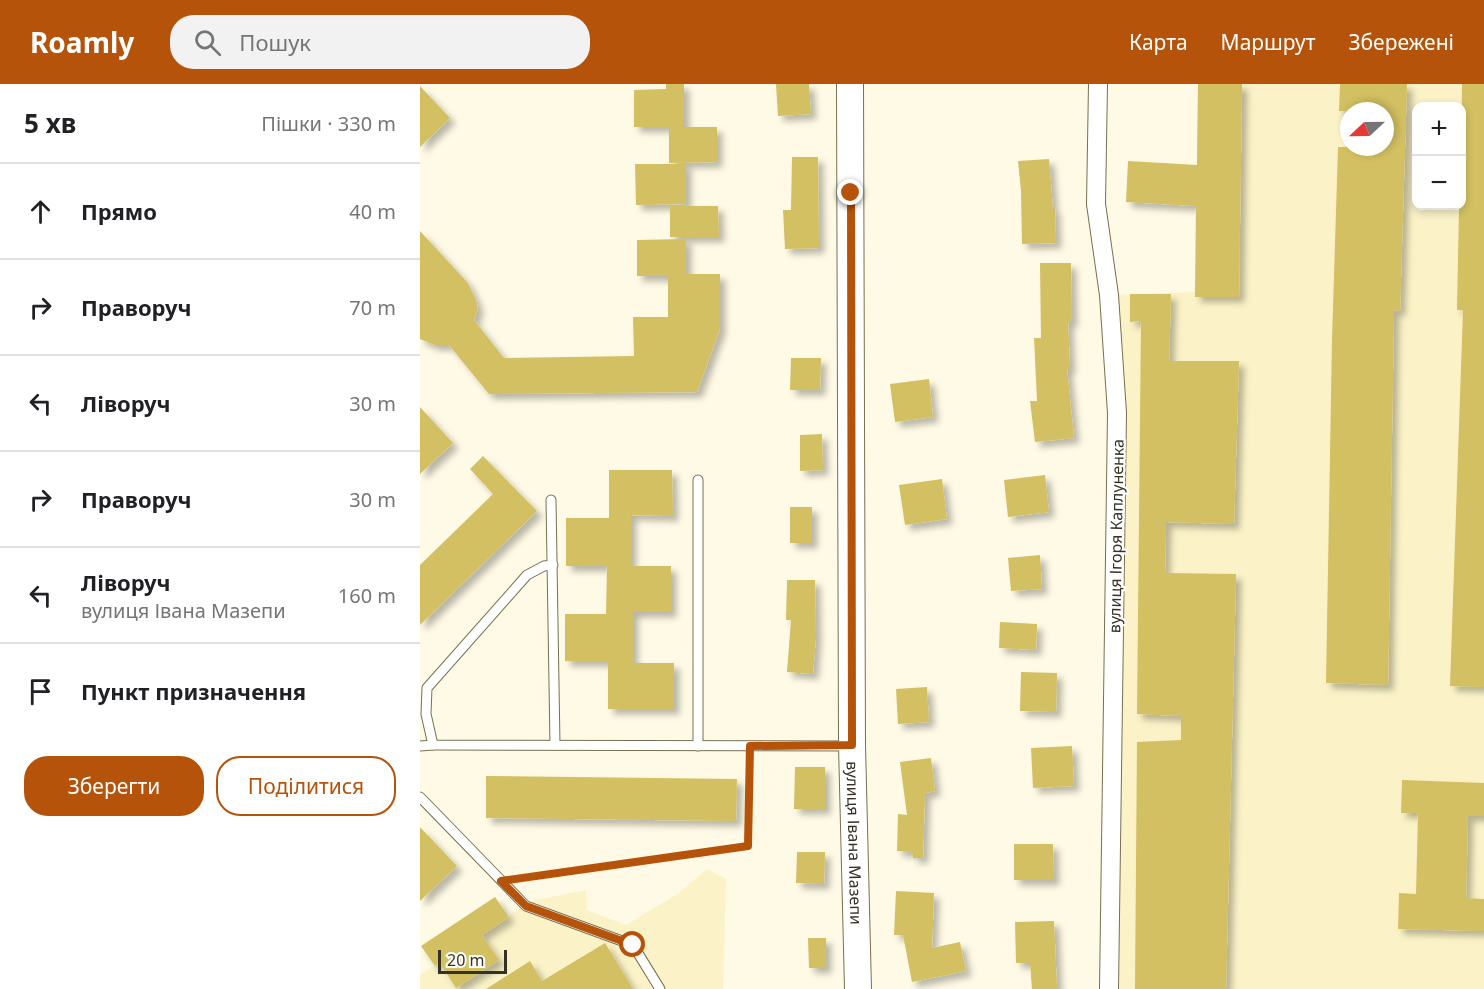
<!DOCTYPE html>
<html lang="uk">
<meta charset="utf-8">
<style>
:root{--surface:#fff;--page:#f2f2f2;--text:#202124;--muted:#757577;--line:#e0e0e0;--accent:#b45309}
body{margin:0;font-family:"Noto Sans",sans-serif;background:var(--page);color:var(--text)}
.controls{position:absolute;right:18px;top:18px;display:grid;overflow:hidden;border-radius:12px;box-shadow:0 3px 9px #0003}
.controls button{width:54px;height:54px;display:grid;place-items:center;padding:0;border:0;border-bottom:2px solid var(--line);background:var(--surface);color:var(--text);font:30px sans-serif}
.compass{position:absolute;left:920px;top:18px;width:54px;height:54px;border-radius:50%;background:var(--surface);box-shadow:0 3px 9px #0003;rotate:248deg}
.scale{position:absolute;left:18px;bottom:15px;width:69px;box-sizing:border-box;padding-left:6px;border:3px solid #353224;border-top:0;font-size:16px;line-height:21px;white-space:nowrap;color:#353224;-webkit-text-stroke:4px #fff;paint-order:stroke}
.stop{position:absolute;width:18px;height:18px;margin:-14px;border:4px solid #b45309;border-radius:50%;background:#fff}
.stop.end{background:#b45309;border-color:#fff;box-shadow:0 2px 6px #0008}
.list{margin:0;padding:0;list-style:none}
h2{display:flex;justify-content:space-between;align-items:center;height:78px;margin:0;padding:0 24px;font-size:26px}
h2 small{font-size:20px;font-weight:400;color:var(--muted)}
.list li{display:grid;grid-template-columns:39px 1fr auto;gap:18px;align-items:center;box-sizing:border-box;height:96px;padding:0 24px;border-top:2px solid var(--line)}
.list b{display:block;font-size:22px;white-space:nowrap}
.list p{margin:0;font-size:20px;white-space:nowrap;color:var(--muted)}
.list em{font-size:20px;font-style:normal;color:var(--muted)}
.actions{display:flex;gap:12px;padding:18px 24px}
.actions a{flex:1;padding:14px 0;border:2px solid var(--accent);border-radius:24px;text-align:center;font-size:21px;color:var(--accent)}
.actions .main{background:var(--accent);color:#fff}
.icon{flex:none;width:33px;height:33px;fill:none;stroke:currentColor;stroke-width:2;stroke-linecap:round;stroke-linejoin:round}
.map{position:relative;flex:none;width:1064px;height:905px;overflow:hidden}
header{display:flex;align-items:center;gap:36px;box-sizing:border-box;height:84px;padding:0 30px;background:var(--accent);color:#fff}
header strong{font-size:28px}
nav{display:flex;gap:33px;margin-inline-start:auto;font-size:21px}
.search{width:420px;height:54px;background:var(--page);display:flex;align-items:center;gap:15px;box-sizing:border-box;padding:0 21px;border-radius:24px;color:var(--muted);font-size:22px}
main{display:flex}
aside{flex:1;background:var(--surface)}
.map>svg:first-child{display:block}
.built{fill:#fbf3c7;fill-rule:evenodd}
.building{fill:#d3c062;filter:url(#shadow)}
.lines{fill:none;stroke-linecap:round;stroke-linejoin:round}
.lane-casing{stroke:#777051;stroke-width:11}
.street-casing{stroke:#777051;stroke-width:20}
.secondary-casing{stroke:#777051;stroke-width:28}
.path{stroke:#c0bdaa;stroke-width:4;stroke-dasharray:3 3;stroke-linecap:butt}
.lane{stroke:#fff;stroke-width:9}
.street{stroke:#fff;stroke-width:18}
.secondary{stroke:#fff;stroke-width:26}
.route{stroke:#b45309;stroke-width:8}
.labels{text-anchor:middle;stroke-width:4.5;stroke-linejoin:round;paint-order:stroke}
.street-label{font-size:16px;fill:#353224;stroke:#fff}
</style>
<header>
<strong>Roamly</strong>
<div class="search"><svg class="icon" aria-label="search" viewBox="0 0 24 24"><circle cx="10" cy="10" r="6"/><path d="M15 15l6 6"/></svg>Пошук</div>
<nav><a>Карта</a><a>Маршрут</a><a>Збережені</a></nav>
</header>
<main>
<aside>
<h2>5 хв<small>Пішки · 330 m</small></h2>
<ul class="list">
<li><svg class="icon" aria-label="ahead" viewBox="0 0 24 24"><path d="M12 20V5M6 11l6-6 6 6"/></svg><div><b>Прямо</b></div><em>40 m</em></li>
<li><svg class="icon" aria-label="right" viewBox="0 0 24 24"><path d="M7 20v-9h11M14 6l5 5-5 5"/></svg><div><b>Праворуч</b></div><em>70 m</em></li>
<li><svg class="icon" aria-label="left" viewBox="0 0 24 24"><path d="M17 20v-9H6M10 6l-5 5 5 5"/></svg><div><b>Ліворуч</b></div><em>30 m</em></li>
<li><svg class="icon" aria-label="right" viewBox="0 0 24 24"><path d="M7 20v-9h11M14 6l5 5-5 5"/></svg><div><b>Праворуч</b></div><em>30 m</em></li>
<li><svg class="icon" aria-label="left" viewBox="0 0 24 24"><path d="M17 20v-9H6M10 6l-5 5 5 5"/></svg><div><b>Ліворуч</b><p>вулиця Івана Мазепи</p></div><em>160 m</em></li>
<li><svg class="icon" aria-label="arrive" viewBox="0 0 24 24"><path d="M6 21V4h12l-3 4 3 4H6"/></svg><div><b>Пункт призначення</b></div></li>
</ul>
<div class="actions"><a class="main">Зберегти</a><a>Поділитися</a></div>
</aside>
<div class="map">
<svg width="1064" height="905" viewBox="0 0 1064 905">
<defs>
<filter id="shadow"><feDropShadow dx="5.5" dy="5.5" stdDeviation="3" flood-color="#0004"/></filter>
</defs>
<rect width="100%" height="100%" fill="#fefae5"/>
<g class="built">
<path d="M778,0H1064V905H689V211L775,208ZM996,22H1042V122H996ZM929,27H965V63H929Z"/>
<polygon points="287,785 306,795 303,905 0,905 0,891 111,817 166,806 167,826 206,841 259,809"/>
</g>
<g class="building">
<polygon points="246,0 264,0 264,43 297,43 297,78 249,79 249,43 214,43 214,6 246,5"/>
<polygon points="356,0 389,0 391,30 358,32"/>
<polygon points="778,0 822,0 819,213 775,213 776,122 706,118 708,77 777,81"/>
<polygon points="920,0 987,0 980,227 974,226 968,601 906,599 912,256 918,63 965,63 965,27 919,27"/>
<polygon points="1042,0 1064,0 1064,603 1030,602 1043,226 1037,226 1039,122 1041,122"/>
<polygon points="0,2 30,34 0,63"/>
<polygon points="372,73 398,73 399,164 365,165 363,126 371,126"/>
<polygon points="629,75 633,125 635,125 636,159 602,160 601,107 598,77"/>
<polygon points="215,80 266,80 266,120 216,121"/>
<polygon points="250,122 298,122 299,153 250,153"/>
<polygon points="0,147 48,199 56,216 58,225 54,236 84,274 214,272 213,233 248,233 248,192 217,192 217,156 266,155 266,190 300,190 300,245 277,308 69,310 29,261 15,261 0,255"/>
<polygon points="620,179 651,179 652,238 648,238 650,285 647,285 654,354 615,358 610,317 617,317 614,254 621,254"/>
<polygon points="710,210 751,210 749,277 819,277 814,440 746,438 745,489 816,490 806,905 715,905 717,658 761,656 761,632 717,630 721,237 710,238"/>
<polygon points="371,274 401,274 400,306 370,306"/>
<polygon points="509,295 513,333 475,338 470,300"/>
<polygon points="0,323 33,359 0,390"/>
<polygon points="402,350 403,386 380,387 380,351"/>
<polygon points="63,372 117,427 0,541 0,481 73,410 50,385"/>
<polygon points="189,386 252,386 253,432 211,431 211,482 251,482 251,528 213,528 213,579 254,579 254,625 188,625 188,577 145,577 145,530 186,530 187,482 146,482 146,434 189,434"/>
<polygon points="625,391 629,428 588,433 584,396"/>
<polygon points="522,395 527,435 485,441 479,401"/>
<rect x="370" y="423" width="22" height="36"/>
<polygon points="620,471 622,505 591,507 588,474"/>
<polygon points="367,496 395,496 396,552 393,590 367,588 371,536 366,536"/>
<polygon points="580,538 617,540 616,566 579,564"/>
<polygon points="601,588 637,589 636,628 600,627"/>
<polygon points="507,603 509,638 478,640 476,605"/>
<polygon points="652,662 654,702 613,704 611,664"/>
<polygon points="511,674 515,707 505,709 503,774 493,774 492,768 477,767 478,730 487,731 480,678"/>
<polygon points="375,683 405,683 405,725 374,725"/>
<polygon points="66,692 317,695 316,737 66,734"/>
<polygon points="982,696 1064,699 1064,732 1048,732 1046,814 1064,815 1064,847 978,845 979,809 996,810 998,729 981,729"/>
<polygon points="0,743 37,782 0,817"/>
<polygon points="594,760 633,760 634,796 594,796"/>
<polygon points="377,768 405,768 404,800 376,799"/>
<polygon points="476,807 514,809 512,864 540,858 546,887 492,898 483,851 474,851"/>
<polygon points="75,813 89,833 62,851 79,876 36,904 20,879 15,882 1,862"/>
<polygon points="634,837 637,905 612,905 610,879 596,879 595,838"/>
<polygon points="388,854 406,854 406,884 389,884"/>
<polygon points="185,859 213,905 66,905 110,877 122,897"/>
</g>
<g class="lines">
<g class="lane-casing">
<g id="lane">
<polyline points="278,396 278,662"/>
<polyline points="131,416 135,661"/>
<polyline points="133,481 124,482 107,491 7,604 6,630 13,661 430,662"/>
<polyline points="0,662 13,661"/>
<polyline points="0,713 106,822 213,861 240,905"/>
</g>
</g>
<g class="street-casing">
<polyline id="street" points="678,0 676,120 689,211 697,329 689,905"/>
</g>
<g class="secondary-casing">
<g id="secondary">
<path id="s1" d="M430,0L432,661L438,905"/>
</g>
</g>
<polyline class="path" points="100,794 328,762 329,676"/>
<use href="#lane" class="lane"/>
<use href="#street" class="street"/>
<use href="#secondary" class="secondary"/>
</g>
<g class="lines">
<polyline class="route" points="213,861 106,822 81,797 328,762 330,662 432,661 431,109"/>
</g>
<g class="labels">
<g class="street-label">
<text transform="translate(696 452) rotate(-89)" y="6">вулиця Ігоря Каплуненка</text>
<text dy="6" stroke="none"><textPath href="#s1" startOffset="759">вулиця Івана Мазепи</textPath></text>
</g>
</g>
</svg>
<div class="controls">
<button>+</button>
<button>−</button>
</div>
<svg class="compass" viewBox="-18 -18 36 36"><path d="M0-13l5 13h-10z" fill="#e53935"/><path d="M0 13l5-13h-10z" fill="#757577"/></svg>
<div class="scale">20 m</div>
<div class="stop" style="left:213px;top:861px"></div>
<div class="stop end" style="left:431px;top:109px"></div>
</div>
</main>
